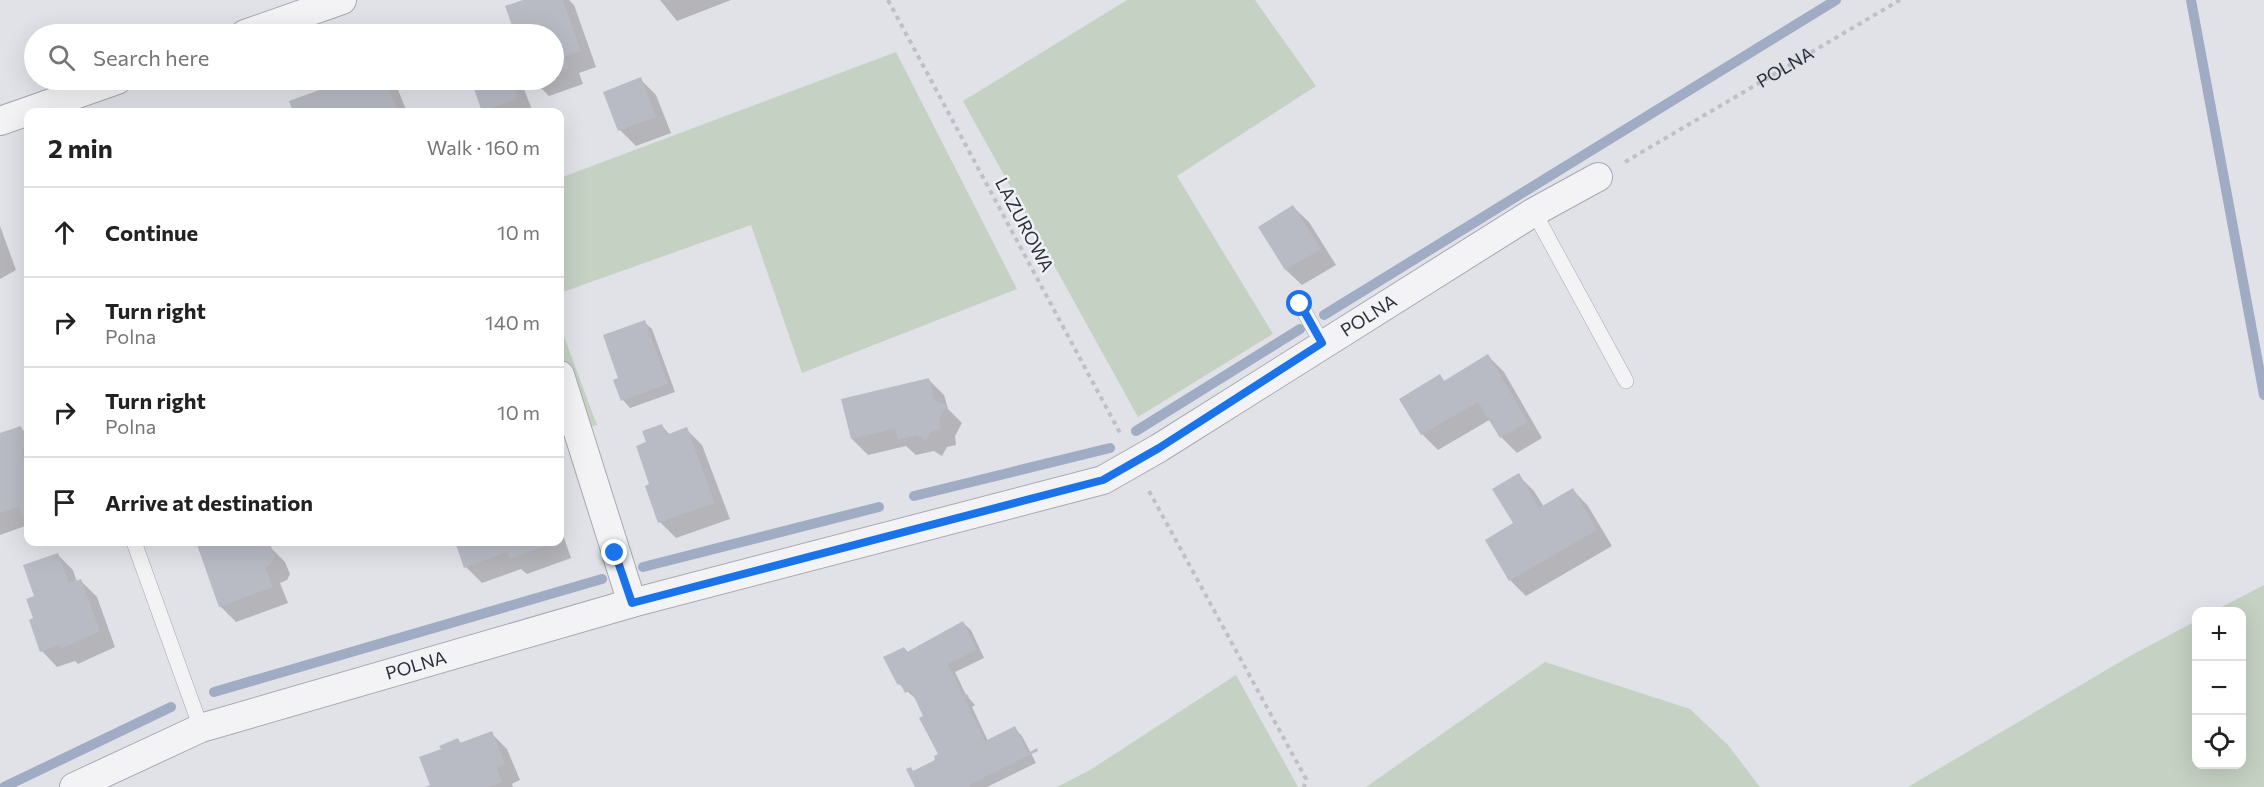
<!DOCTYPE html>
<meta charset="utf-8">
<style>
:root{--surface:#fff;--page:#f2f2f2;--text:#222;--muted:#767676;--line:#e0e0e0}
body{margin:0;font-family:Commissioner,sans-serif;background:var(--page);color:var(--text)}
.controls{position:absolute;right:18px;bottom:18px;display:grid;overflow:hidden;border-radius:12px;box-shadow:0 6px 24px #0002}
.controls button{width:54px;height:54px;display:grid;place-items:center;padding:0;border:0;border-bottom:2px solid var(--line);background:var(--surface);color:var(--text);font:30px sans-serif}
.stop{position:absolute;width:18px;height:18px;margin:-14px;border:4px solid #1a73e8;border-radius:50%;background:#fff}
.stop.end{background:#1a73e8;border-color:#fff;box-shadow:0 2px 6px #0008}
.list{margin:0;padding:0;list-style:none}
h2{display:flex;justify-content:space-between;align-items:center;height:78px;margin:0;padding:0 24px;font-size:26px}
h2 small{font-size:20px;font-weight:400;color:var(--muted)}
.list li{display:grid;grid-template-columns:39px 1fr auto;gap:18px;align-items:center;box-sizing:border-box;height:90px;padding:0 24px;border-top:2px solid var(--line)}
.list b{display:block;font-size:22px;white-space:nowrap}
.list p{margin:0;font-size:20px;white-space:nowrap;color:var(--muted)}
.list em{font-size:20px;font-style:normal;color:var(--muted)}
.icon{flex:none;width:33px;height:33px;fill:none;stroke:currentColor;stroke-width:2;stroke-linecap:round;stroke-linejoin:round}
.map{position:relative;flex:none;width:2264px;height:787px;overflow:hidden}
.search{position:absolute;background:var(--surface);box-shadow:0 6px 24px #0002;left:24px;top:24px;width:540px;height:66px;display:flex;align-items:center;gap:15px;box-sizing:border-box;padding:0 21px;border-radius:33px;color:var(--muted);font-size:22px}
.panel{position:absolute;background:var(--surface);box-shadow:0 6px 24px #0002;left:24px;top:108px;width:540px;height:438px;border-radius:12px}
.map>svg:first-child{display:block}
.green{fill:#c4d1c3}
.shadow{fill:#0003}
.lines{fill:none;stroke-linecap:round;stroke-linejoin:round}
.stream{stroke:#a0abc4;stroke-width:10}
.building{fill:#b8bbc4}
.lane-casing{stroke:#a7a9b1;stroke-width:16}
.street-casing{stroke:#a7a9b1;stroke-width:30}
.path{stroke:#bfc0c6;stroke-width:4;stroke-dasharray:4.5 4.5;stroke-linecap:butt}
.lane{stroke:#f3f3f6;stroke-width:15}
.street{stroke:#f3f3f6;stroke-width:28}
.route{stroke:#1a73e8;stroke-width:8}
.labels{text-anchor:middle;stroke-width:5;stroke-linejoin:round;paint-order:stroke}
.street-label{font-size:18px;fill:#2b2f3d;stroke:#f0f1f5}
</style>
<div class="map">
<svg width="2264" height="787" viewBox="0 0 2264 787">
<rect width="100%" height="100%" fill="#e1e2e8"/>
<g class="green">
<polygon points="1127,0 1255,0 1316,86 1177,176 1273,334 1138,417 963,101"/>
<polygon points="896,52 1017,289 802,373 751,225 560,293 560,178"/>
<polygon points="560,326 597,425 560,436"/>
<polygon points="2264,585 2264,787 1908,787 2130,656 2196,621 2196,764 2242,764 2242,612 2214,611"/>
<polygon points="1545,662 1690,709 1728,745 1760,787 1366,787"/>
<polygon points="1236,675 1298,787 1057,787 1090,770"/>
</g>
<g class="shadow">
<polygon points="528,0 569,0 574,5 596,67 579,73 583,84 549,96 537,84 524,89 533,112 485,112 472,80 554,80 554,34 500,34 515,29"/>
<polygon points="660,0 731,0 677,21"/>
<polygon points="492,28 498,34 465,34 480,29 482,32"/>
<polygon points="640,79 656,95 671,133 636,146 620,130"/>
<polygon points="352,80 391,80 396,85 407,112 294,112 290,102"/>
<polygon points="1293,207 1309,222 1336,265 1302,285 1286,270 1260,227"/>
<polygon points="0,226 16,270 0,279"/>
<polygon points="644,322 652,329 675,392 630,408 623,400 620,379"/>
<polygon points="1488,356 1504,372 1542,438 1517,453 1501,437 1491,419 1438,450 1422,434 1440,376 1445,382"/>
<polygon points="928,379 944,395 948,409 962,423 955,436 956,445 947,447 942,456 934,451 916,455 906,446 868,455 852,439"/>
<polygon points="662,426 670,435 686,429 702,445 730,519 676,538 660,522 651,485 648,443"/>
<polygon points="21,428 28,436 28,525 0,535 0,435"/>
<polygon points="1518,475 1534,491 1544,507 1573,490 1588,506 1612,546 1526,596 1511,581 1487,540 1515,524"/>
<polygon points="560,526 571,558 527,574 521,569 482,583 466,567 456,542 560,542"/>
<polygon points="265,542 285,562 290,574 287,580 280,583 288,603 236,622 220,606 198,543"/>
<polygon points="57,554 73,570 77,582 81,581 97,597 115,647 78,664 75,661 57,667 42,651 35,619 36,597"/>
<polygon points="963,623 971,630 984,658 955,672 966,695 975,705 972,707 988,741 1014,728 1022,736 1036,763 987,787 917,787 914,772 937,760 940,755 925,716 916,699 898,683 904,648 909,653"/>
<polygon points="491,733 507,749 520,780 512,784 513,787 429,787 432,786 443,750 458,740 462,744"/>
</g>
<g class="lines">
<g class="stream">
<polyline points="2191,0 2264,395"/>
<polyline points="1324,315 1836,0"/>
<polyline points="1136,431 1300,329"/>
<polyline points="914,496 1110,448"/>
<polyline points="643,567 879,507"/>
<polyline points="214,692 602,579"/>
<polyline points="4,787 171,707"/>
</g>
</g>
<g class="building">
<polygon points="523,0 563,0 581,51 564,57 568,68 554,73 554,34 496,34 513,28 505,6"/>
<polygon points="492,26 495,34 461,34 480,27 481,30"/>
<polygon points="641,77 656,117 618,131 603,92"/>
<polygon points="347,80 385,80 398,112 293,112 289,101"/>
<polygon points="471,80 511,80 518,98 482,112"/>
<polygon points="1293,205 1321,249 1285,270 1258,227"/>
<polygon points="645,320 668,384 621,401 613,380 618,378 603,335"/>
<polygon points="1488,354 1528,422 1500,438 1478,402 1421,435 1399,399 1440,374 1444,381"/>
<polygon points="929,378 934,399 947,406 939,419 941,429 931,432 926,441 917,435 898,440 895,429 851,439 841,399"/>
<polygon points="662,424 666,435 687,427 715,503 658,523 645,486 649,484 636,446 646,442 642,431"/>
<polygon points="21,426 28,447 21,449 28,470 28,517 23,518 19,507 0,513 0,433"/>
<polygon points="1519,473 1539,508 1573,488 1597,530 1509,581 1485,540 1513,523 1492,489"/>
<polygon points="196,542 265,542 270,544 275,557 271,564 265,567 273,587 219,607"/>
<polygon points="455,542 557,542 510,559 507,552 464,568"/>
<polygon points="58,553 69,583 81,579 100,631 61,649 60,645 40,652 29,620 33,618 26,599 34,596 23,565"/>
<polygon points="963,621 977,650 948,664 963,696 967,694 969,697 965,699 985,741 1015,726 1028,753 1037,748 1038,751 969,785 970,787 915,787 906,769 911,767 913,771 935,760 934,756 938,754 919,718 923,716 911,690 905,693 901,685 897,684 883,657 904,647 907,652"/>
<polygon points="492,731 505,764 497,768 502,782 488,787 425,787 430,785 419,757 441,749 439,746 458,738 460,743"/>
</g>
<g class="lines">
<g class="lane-casing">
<g id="lane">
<polyline points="1534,212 1626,381"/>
<polyline points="1300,304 1322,343"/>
<polyline points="134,542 201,728"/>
</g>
</g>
<g class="street-casing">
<g id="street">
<polyline points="245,34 342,0"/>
<polyline points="0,121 117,80"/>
<polyline points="560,375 632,603"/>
<path id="s2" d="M74,787L201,728L632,603L1103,480L1159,448L1534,212L1598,177"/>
</g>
</g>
<g class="path">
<polyline points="888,0 1120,433"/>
<path id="s1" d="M1625,162L1900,0"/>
<polyline points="1149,491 1306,779 1304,787"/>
</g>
<use href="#lane" class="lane"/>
<use href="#street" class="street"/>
</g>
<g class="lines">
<polyline class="route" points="615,553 632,603 1103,480 1159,448 1322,343 1300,304"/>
</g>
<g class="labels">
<g class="street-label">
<text dy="6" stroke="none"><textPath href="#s1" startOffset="186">POLNA</textPath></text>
<text transform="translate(1024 225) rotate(62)" y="6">LAZUROWA</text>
<text dy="6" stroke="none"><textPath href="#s2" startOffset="1388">POLNA</textPath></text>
<text dy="6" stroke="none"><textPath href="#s2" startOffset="364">POLNA</textPath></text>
</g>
</g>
</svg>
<div class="controls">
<button>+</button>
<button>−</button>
<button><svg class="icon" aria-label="locate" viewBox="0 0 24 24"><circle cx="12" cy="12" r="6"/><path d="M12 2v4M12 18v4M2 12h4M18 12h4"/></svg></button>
</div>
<div class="stop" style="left:1300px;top:304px"></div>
<div class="stop end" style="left:615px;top:553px"></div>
<div class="search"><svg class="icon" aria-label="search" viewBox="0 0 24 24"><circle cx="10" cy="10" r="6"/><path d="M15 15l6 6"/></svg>Search here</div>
<section class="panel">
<h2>2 min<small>Walk · 160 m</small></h2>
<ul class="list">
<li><svg class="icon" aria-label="ahead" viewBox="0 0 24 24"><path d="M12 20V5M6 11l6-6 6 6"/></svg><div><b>Continue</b></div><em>10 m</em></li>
<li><svg class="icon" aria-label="right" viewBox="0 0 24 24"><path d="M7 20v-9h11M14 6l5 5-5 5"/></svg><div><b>Turn right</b><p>Polna</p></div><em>140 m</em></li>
<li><svg class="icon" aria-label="right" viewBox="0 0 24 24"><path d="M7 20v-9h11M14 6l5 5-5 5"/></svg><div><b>Turn right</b><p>Polna</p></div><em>10 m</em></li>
<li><svg class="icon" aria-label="arrive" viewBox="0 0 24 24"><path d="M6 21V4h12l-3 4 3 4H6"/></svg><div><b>Arrive at destination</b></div></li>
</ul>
</section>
</div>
